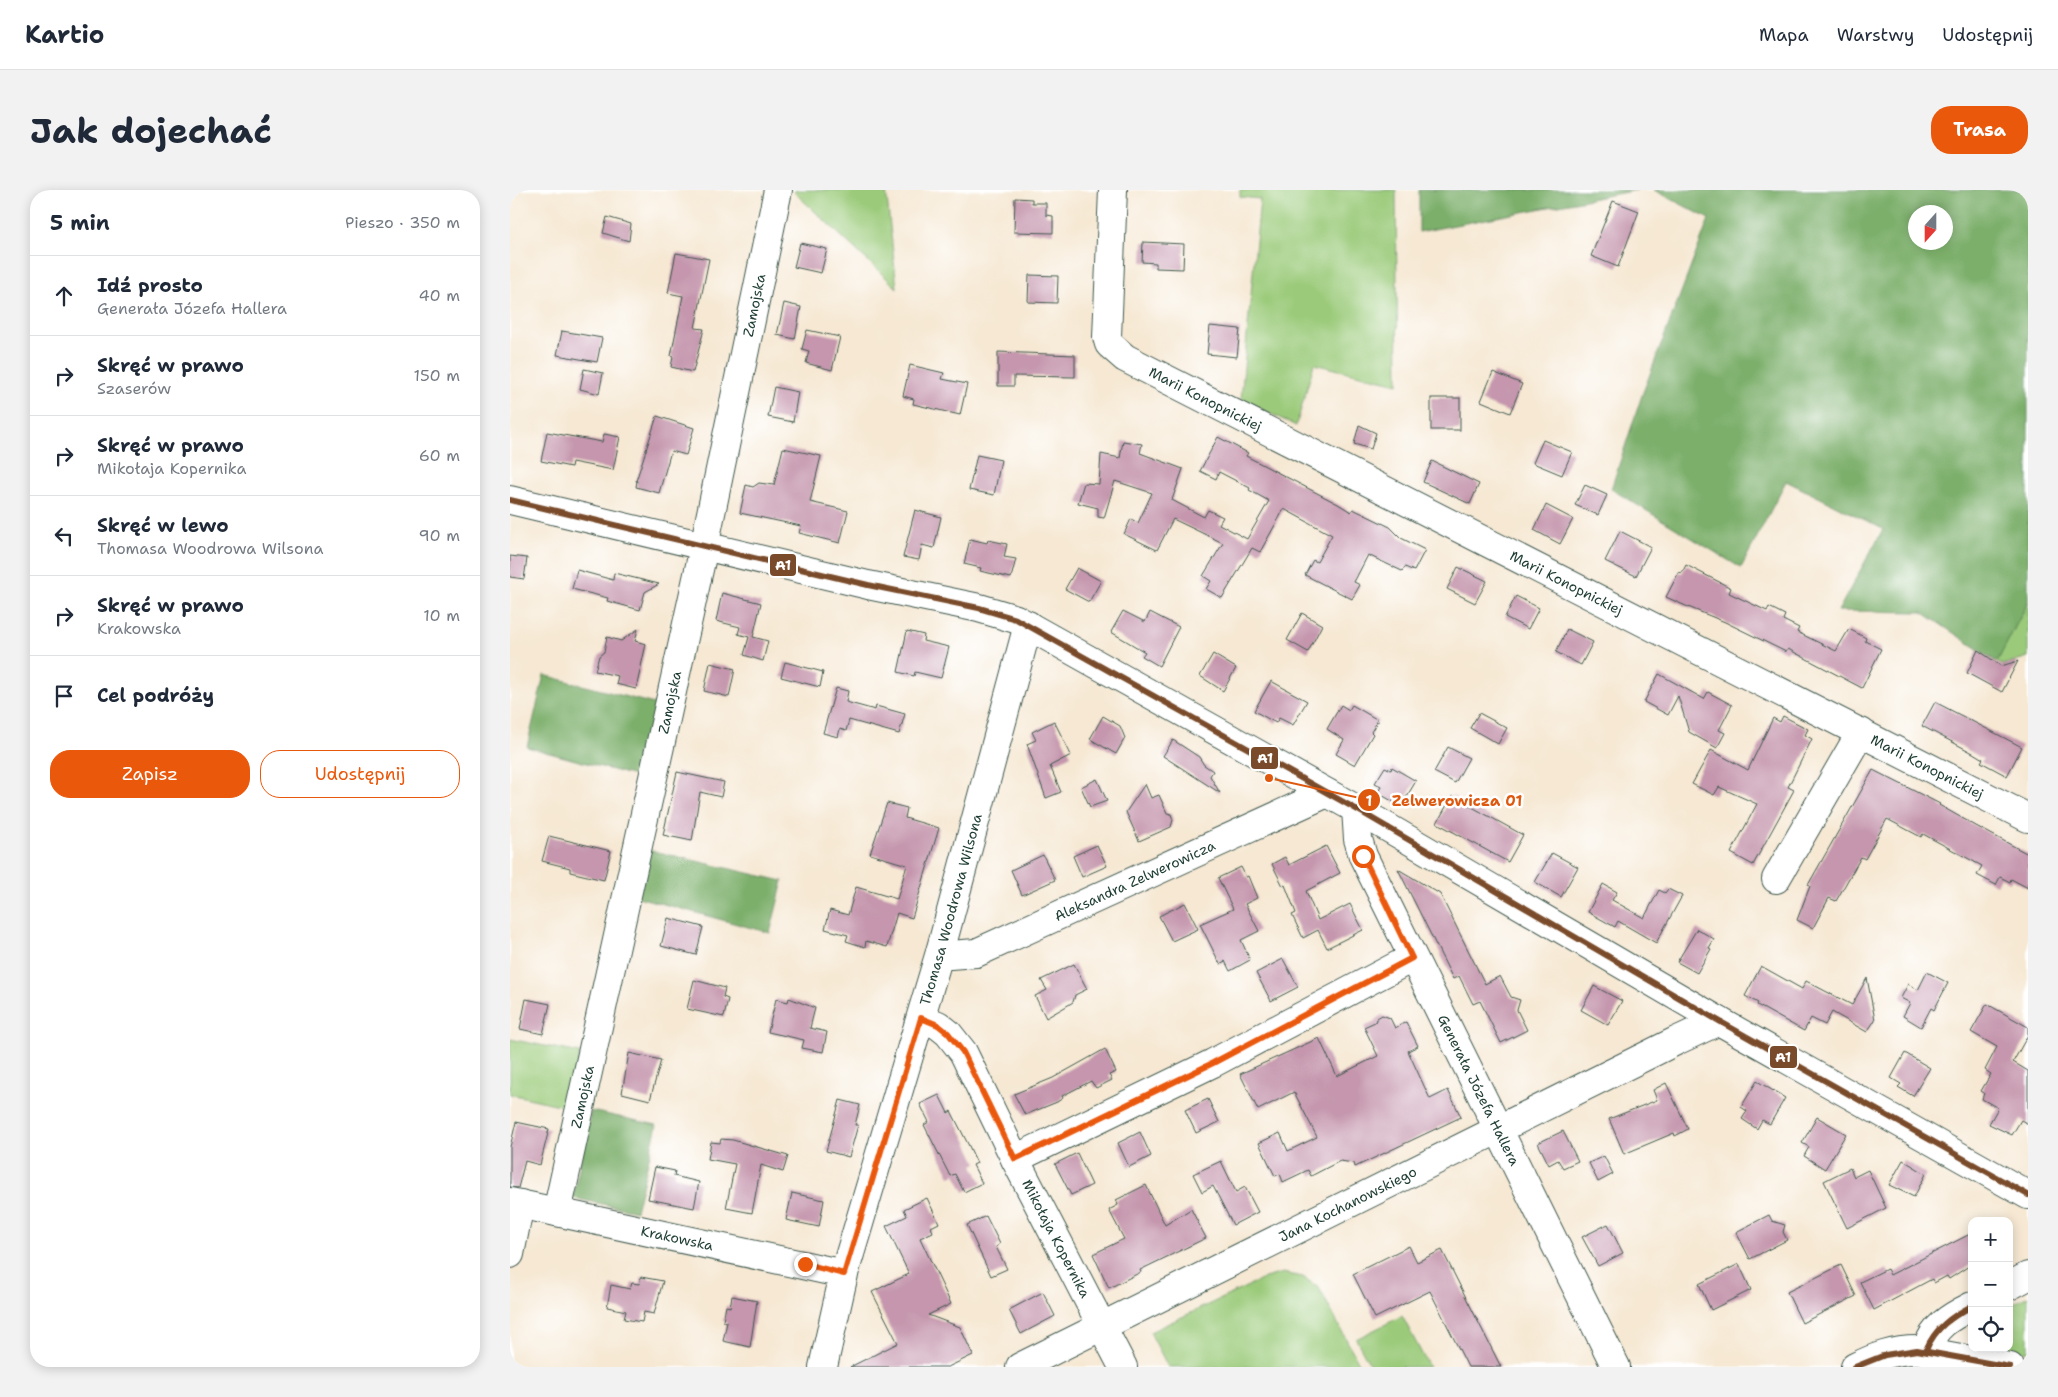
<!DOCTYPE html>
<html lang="pl">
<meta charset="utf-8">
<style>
:root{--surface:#fff;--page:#f2f2f3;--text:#1f2937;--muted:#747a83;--line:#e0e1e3;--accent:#ea580c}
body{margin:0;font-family:"Shantell Sans",sans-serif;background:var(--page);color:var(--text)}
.controls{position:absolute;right:15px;bottom:15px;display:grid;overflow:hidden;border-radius:10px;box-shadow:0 2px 12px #0003}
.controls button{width:45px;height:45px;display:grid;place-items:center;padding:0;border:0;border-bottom:1px solid var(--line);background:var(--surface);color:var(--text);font:25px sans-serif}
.compass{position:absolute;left:1398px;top:15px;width:45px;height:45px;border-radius:50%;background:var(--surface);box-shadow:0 2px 12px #0003;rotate:201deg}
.stop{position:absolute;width:15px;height:15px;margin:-11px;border:4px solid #ea580c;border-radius:50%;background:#fff}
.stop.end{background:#ea580c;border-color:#fff;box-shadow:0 1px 5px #0008}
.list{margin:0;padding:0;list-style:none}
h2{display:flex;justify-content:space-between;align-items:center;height:65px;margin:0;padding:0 20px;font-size:21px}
h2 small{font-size:16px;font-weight:400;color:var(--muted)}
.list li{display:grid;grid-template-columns:32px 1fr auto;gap:15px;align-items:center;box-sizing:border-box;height:80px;padding:0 20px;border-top:1px solid var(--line)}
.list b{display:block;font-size:19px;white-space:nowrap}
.list p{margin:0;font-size:16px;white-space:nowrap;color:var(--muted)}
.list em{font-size:16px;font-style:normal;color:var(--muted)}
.actions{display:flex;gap:10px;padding:15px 20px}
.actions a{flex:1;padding:11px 0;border:1px solid var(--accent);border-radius:20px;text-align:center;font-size:18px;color:var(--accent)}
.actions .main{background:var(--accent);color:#fff}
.icon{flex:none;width:28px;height:28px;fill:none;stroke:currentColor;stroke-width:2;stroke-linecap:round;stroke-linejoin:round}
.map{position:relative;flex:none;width:1518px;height:1177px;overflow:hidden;border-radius:20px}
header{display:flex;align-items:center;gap:30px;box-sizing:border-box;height:70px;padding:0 25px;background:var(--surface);border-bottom:1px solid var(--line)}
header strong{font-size:24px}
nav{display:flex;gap:28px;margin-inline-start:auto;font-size:18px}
.intro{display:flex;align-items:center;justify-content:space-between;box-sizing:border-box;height:120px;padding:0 30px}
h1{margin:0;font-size:35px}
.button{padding:12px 22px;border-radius:20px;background:var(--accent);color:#fff;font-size:18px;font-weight:700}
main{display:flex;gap:30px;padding:0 30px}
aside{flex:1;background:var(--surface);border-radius:20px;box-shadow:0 2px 12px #0003}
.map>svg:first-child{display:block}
.green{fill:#9bcb7a;stroke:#5d8457}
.forest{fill:#7caf6a;stroke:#4e764f;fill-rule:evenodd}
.building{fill:#c596ad}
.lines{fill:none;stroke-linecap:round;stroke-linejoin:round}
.minor-casing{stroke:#3f574c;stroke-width:30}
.minor{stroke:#fff;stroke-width:28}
.bus-1-casing{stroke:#fff;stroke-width:10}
.bus-1{stroke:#7a4b2a;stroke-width:6}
.route{stroke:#ea580c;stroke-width:6}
.labels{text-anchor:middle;stroke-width:5;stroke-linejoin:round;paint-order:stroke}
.street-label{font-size:14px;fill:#1f3d34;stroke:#fff}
.leader{fill:none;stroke:#de580e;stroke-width:2}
.callout-dot{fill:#de580e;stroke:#fff;stroke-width:2}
.mark-label{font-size:15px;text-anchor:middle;font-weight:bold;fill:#fff}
.callout-label{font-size:15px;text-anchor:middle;font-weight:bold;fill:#de580e;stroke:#fff;stroke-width:5;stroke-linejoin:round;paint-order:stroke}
.line-badge{stroke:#fff;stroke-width:2}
.badge-label{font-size:14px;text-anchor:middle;font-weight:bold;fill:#fff}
</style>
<header>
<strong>Kartio</strong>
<nav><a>Mapa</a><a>Warstwy</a><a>Udostępnij</a></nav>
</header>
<div class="intro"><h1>Jak dojechać</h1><a class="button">Trasa</a></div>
<main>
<aside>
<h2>5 min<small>Pieszo · 350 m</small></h2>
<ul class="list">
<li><svg class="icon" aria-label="ahead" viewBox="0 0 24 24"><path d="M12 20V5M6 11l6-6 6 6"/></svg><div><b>Idź prosto</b><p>Generała Józefa Hallera</p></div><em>40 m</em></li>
<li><svg class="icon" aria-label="right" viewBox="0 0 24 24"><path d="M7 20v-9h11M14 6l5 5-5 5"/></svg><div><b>Skręć w prawo</b><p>Szaserów</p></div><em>150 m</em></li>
<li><svg class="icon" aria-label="right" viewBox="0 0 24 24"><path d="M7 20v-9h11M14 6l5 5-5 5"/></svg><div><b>Skręć w prawo</b><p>Mikołaja Kopernika</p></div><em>60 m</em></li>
<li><svg class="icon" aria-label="left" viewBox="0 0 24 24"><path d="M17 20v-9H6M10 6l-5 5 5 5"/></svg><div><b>Skręć w lewo</b><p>Thomasa Woodrowa Wilsona</p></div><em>90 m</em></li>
<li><svg class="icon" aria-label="right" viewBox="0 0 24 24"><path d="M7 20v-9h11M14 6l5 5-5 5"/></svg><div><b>Skręć w prawo</b><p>Krakowska</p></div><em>10 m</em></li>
<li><svg class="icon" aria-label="arrive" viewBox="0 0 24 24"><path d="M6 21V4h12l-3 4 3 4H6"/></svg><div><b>Cel podróży</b></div></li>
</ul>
<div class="actions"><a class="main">Zapisz</a><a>Udostępnij</a></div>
</aside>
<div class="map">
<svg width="1518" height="1177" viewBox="0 0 1518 1177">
<rect width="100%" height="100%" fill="#fff"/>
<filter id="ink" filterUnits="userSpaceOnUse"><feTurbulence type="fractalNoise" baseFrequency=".02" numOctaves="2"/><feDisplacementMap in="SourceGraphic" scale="10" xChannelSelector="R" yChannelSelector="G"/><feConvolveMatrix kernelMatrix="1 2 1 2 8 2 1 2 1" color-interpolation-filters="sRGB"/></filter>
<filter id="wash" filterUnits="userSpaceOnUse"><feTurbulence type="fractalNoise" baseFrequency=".0096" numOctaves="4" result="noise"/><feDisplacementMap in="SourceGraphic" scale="20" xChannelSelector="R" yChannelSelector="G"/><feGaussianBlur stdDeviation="1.12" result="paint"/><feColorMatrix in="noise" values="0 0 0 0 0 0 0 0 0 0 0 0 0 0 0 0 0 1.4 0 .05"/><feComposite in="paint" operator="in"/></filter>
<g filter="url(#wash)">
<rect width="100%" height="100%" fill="#f6e8d3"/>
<g class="green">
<polygon points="286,0 376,0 387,98 284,2"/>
<polygon points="730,0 886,0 888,194 804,174 786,236 731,209 750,9 730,7"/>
<polygon points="1518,412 1518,467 1492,475 1487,472"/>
<polygon points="0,849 70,863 58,917 0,904"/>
<polygon points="773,1083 793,1087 809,1098 851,1177 658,1177 640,1142 755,1088"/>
<polygon points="1518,1106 1518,1162 1498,1158 1499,1116"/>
<polygon points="892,1126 919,1177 861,1177 846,1149"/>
</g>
<g class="forest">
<polygon points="909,0 1127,0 909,42"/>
<path d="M1144,0H1518V412L1487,472L1412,422L1328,421L1373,339L1276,291L1231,378L1101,299L1132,205L1199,29ZM1436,22V52H1406V22Z"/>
<polygon points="34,485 148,515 132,588 17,557"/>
<polygon points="134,659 273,691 260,743 124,706"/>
<polygon points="81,921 147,935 126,1021 63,1008"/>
</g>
<g id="blocks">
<g class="building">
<polygon points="505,8 522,9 522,13 536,13 536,25 543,26 543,43 504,42"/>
<polygon points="1103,11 1129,21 1108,77 1081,66"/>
<polygon points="97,27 121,34 119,51 93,43"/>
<polygon points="633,52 674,54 673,79 646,78 646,73 632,72"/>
<polygon points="290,53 317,59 311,83 284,77"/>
<polygon points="166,63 199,69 185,138 194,139 183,182 161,177 163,167 161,166 173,106 158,103"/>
<polygon points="519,85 548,86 547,113 518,112"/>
<polygon points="274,113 291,117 285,149 267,145"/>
<polygon points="700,136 730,139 727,167 697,164"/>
<polygon points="297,140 330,147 322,180 296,173 299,161 292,159"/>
<polygon points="52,141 92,148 87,172 47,165"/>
<polygon points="488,162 565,165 565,187 504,186 504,196 488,196"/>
<polygon points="400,175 434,183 432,189 457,194 450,225 403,214 404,209 393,206"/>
<polygon points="74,179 93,183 89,204 70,199"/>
<polygon points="983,182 1012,194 1000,223 971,211"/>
<polygon points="264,197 288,202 283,232 258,227"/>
<rect x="921" y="208" width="29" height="32"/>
<polygon points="147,226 184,238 176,265 161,261 149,303 126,297 127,291 126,291"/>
<polygon points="849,235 866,243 861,259 844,254"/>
<polygon points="37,242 92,252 94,244 110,247 103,280 62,272 61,277 31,271"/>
<polygon points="708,247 738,263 736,266 828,314 841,322 843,319 880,337 891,348 915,360 904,381 895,377 892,381 858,365 844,392 850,395 842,409 795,385 803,370 807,372 822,345 774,319 750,362 742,358 712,408 696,399 701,391 693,386 713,353 663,329 647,360 614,344 621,329 628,333 642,303 605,291 594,328 588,327 588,318 568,313 574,293 589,294 591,264 610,268 613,251 632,254 630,263 673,279 662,310 694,327 698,320 713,327 709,334 737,349 759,311 739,300 740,298 709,282 706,289 690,281"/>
<polygon points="1033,250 1062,262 1052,285 1023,273"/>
<polygon points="273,258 311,266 300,312 338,321 330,353 289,343 291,336 230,323 236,295 243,297 249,293 264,295"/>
<polygon points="467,265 491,270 484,305 459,300"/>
<polygon points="922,271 969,294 960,314 913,292"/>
<polygon points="1075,295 1097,305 1088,325 1065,315"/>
<polygon points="1036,315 1063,329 1050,354 1024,340"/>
<polygon points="405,320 431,327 424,358 412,355 409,370 393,367"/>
<polygon points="1110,341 1141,357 1126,386 1095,371"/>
<polygon points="460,349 477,353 478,350 497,354 494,367 506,369 501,388 470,381 471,378 454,374"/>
<polygon points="0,366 17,368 14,389 0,387"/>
<polygon points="1176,375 1221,398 1219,403 1257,421 1259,417 1275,425 1273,430 1289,438 1287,442 1326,461 1339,439 1356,448 1355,451 1371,459 1352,498 1278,459 1276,462 1215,432 1178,417 1156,407 1169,382 1172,383"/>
<polygon points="948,377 977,391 965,413 937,399"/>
<polygon points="567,378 591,391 579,412 555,399"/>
<polygon points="67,380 103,390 104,383 149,394 135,402 130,420 97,411 98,408 62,399"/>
<polygon points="212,403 251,413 243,447 258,451 253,471 234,465 239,447 228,444 230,437 206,431"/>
<polygon points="1006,406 1029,418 1018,439 995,427"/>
<polygon points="613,421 635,432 640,422 669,437 649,476 632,466 635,462 601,442"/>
<polygon points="792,423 812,435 798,462 777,450"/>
<polygon points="128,439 125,451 136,454 126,499 106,494 108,486 85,481 89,466 94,462 97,447 111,451"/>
<polygon points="1057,439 1083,452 1071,475 1046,462"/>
<polygon points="397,441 414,445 413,451 439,457 431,488 405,482 404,486 388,482"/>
<polygon points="1468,460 1491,476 1508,471 1492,502 1457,483"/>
<polygon points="703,464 726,478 713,501 690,486"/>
<polygon points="275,472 313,482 310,497 271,487"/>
<polygon points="200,473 225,479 219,507 194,501"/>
<polygon points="1149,484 1194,509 1198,502 1222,515 1209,540 1215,543 1207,558 1179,542 1168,506 1158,525 1134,512"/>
<polygon points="761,491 797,511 783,535 769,528 766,533 744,521"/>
<polygon points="326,498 338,501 336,512 365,520 366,516 395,524 389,544 339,530 336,541 330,539 328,547 313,543"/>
<polygon points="1425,512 1512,557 1497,586 1471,572 1473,569 1463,563 1412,536"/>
<polygon points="831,515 839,520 842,515 868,530 861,542 863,544 845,575 826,564 834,550 817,539"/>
<polygon points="969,523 997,538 988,554 960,538"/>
<polygon points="593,526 610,536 615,548 606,564 580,549"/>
<polygon points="1273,526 1298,539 1295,545 1302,549 1278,597 1284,600 1243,675 1221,663 1247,614 1209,597 1204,605 1182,594 1201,560 1238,580 1263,528 1270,532"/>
<polygon points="544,531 561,565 540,576 551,602 536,608 517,554 526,550 522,542"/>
<polygon points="663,550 689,567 694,575 703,581 700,586 710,603 653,566"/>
<polygon points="938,557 959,568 945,593 924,582"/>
<polygon points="875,577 881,580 882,577 906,591 891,616 868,603 871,596 865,593"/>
<polygon points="1363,580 1430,614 1429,615 1466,636 1518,664 1518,698 1501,689 1500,692 1490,687 1486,695 1467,685 1472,676 1413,644 1411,647 1377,629 1355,669 1351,667 1326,711 1319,708 1303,738 1287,730 1300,696 1298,695"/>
<polygon points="167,582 214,592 211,607 190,602 182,651 153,645"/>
<polygon points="587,589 597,611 580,617 571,597"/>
<polygon points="635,594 641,608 649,605 657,623 661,624 663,630 661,637 629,651 616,622"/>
<polygon points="942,606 1013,645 998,672 927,633"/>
<polygon points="377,613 397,618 395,628 429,638 402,728 387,723 377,757 356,751 355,757 336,751 338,745 315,739 320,720 338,725 346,697 387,709 397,675 360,664"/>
<polygon points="39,646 101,661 94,690 60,682 60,678 32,671"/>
<polygon points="587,655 597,676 572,687 563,666"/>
<polygon points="816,656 830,683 796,701 808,730 840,714 853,740 817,758 808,740 793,748 782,725 786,723 775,695 773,696 762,674 775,667 779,675"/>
<polygon points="1042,663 1068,677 1051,707 1025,692"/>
<polygon points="533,665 545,690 512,705 501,680"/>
<polygon points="731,677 736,687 738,686 747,708 735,714 749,741 731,750 740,770 720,781 715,771 710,774 690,734 723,719 708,688"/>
<polygon points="888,679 930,704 975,794 990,786 1001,807 1010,810 1007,820 1017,840 991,853 970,811 963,814 949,786 943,789"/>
<polygon points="1093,694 1107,702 1102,710 1134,728 1149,700 1155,703 1158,699 1172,706 1146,753 1108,731 1105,737 1078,722"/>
<polygon points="675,713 688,739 662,751 649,726"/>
<polygon points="158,728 193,737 186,765 151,756"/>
<polygon points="1187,739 1204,749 1199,758 1201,759 1187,783 1167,772"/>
<polygon points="773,769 788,797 761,811 746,783"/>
<polygon points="564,774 577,799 565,805 563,812 555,817 536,828 525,806 537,800 531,790"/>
<polygon points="1251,776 1292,799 1296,791 1342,815 1357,788 1365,830 1357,842 1322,822 1315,835 1301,828 1294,841 1247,815 1248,813 1235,806"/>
<polygon points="1417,782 1438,793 1424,820 1421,818 1411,837 1393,826 1400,813 1391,808 1398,794 1408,800"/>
<polygon points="184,790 215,798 213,807 218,809 214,827 177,819"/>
<polygon points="1084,796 1112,811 1098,835 1071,820"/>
<polygon points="279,808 305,818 300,838 317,842 313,862 292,858 294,850 258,842 266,809 278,812"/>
<polygon points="16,809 40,814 33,844 10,839"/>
<polygon points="1477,814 1518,837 1518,845 1503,872 1518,881 1518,934 1511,930 1502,945 1479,934 1488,918 1472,909 1474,903 1471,901 1481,884 1475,880 1487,857 1461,842"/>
<polygon points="872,825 880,828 885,838 896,832 908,856 898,861 920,909 938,900 951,927 845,977 844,973 830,971 801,986 798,980 773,992 770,984 765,986 749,953 770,943 778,961 807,947 784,902 748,920 730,884 809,848 827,886 868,866 854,837 865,832 867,828"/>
<polygon points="595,859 606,882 599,885 602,890 586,898 581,891 552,906 553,908 547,912 515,925 504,904 543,888"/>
<polygon points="119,863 151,870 140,910 112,903"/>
<polygon points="1395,863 1420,878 1403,906 1388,897 1391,894 1381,888"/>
<polygon points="1247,891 1275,908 1260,934 1252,930 1247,939 1232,929 1237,921 1231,917"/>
<polygon points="1156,893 1178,939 1165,946 1164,943 1114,964 1099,929 1147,910 1143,900"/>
<polygon points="429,905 438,923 441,921 459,956 467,973 463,975 472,993 454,1002 445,984 440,986 414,935 419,932 410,914"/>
<polygon points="698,909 709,932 686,943 675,920"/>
<polygon points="330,910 350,915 345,935 348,935 339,967 316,961"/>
<polygon points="1307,927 1336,944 1315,979 1294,966 1299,957 1292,953"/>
<polygon points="6,932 39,939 30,975 15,971 8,998 0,997 0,957"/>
<polygon points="1053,941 1068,971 1053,978 1048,970 1039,975 1028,953"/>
<polygon points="630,942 641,966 619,977 608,953"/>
<polygon points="211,949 223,950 278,966 273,982 251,975 242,1023 216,1018 225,974 198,969 201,952 210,953"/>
<polygon points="567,963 582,995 561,1005 545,974"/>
<polygon points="1094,966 1103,984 1088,992 1079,973"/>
<polygon points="1393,970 1416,984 1404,1007 1379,995"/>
<polygon points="711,971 726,1002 735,997 748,1022 723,1035 703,996 692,1002 683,984"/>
<polygon points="145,977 165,981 164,986 189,992 184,1018 138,1009"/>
<polygon points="1340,978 1344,987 1358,980 1376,1018 1337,1038 1314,991"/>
<polygon points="636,995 655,1035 681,1019 696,1048 630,1080 631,1082 599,1098 583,1064 614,1049 599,1020 608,1015 606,1010"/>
<polygon points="282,1003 314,1010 309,1037 276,1030"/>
<polygon points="417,1008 429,1033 421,1037 423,1042 410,1048 441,1114 418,1125 450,1137 463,1165 438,1177 340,1177 388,1153 362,1102 399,1084 376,1036 397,1026 394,1019"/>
<polygon points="1259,1025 1262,1031 1275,1035 1273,1042 1277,1050 1240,1069 1226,1042"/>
<polygon points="476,1026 490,1054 486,1057 497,1079 481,1086 457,1035"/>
<polygon points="1098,1034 1113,1063 1088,1076 1072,1047"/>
<polygon points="1462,1043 1462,1074 1439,1089 1437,1086 1424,1093 1422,1089 1364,1120 1350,1092 1377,1079 1380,1085"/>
<polygon points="899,1056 907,1072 932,1060 991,1177 958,1177 920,1101 865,1128 843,1084"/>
<polygon points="1229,1074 1241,1100 1201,1120 1189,1094"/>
<polygon points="1331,1075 1346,1106 1292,1133 1277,1102"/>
<polygon points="131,1087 153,1091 144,1124 134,1122 132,1132 114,1129 116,1121 97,1117 101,1095 120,1099 122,1093 129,1094"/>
<polygon points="533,1102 545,1126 511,1144 499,1120"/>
<polygon points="222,1106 247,1111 240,1157 213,1151 217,1132 213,1131 216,1116 220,1117"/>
</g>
</g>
</g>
<g filter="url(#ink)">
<use href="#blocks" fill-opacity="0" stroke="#3f574c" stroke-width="1"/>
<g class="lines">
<g class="minor-casing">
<g id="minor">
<path id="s1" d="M603,0L597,147L599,154L615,168L1518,628"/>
<polyline points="0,310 358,395 469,418 506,429 846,619 1209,831 1518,1005"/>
<path id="s2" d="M846,619L848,649L853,666L1106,1177"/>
<polyline points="1266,689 1351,542"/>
<path id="s3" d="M430,762L440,765L466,763L817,603"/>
<path id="s4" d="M411,828L428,835L438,843L453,862L505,969L613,1177"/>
<polyline points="505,969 703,873 902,768"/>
<path id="s5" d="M0,1012L334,1084"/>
<path id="s6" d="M47,1022L194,357L268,0"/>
<polyline points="0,1064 10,1014"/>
<polyline points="1499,1096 1518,1086"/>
<path d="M1416,1160C1424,1136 1440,1127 1462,1116"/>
<path id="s7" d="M313,1177L334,1084L430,762L518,435"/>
<path id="s8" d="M510,1177L1166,851L1209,831"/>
<path d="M1345,1177C1365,1167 1383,1160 1407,1160L1500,1177"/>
</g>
</g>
<use href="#minor" class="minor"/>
<g class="bus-1-casing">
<g id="bus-1">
<polyline points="0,310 358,395 469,418 506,429 846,619 1209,831 1518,1005"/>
<path d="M1416,1160C1425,1138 1441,1127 1462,1116"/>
<polyline points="1345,1177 1375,1165 1407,1160 1500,1177"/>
</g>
</g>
<use href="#bus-1" class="bus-1"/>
</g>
</g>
<g class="lines" filter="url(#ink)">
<polyline class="route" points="295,1074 334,1084 411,828 428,835 438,843 453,862 505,969 703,873 902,768 853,666"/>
</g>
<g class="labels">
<g class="street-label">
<text dy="5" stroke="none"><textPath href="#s6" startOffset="928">Zamojska</textPath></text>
<text dy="5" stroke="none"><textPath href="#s1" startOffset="266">Marii Konopnickiej</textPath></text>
<text dy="5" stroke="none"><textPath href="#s1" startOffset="671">Marii Konopnickiej</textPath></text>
<text dy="5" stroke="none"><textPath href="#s6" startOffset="522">Zamojska</textPath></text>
<text dy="5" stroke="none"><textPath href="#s1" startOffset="1076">Marii Konopnickiej</textPath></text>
<text dy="5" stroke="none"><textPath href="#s3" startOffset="211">Aleksandra Zelwerowicza</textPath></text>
<text dy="5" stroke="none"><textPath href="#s7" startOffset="475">Thomasa Woodrowa Wilsona</textPath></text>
<text dy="5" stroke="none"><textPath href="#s2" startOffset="309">Generała Józefa Hallera</textPath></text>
<text dy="5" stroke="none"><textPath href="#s6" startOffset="118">Zamojska</textPath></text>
<text dy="5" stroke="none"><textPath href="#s8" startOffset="366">Jana Kochanowskiego</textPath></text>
<text dy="5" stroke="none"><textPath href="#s5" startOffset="171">Krakowska</textPath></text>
<text dy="5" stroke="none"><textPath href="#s4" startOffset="264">Mikołaja Kopernika</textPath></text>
</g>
</g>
<path class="leader" d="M759 588L859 610"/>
<g class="callout-dot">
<circle cx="759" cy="588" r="5"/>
<circle cx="859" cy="610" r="12"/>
</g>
<g class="mark-label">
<text x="859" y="616">1</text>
</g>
<g class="callout-label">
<text x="947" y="616">Zelwerowicza 01</text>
</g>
<g class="line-badge">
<rect x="259" y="363" width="28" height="24" rx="5" fill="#7a4b2a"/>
<rect x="740" y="556" width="29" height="24" rx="5" fill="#7a4b2a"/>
<rect x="1259" y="855" width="29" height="24" rx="5" fill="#7a4b2a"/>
</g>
<g class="badge-label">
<text x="273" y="380">A1</text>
<text x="755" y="573">A1</text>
<text x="1273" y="872">A1</text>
</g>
</svg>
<div class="controls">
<button>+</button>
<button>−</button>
<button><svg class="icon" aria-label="locate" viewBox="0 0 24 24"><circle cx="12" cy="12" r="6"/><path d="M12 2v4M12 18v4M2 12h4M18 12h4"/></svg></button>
</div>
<svg class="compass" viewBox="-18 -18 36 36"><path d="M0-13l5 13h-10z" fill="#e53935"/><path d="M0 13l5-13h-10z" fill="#747a83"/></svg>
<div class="stop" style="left:853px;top:666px"></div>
<div class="stop end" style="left:295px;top:1074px"></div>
</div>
</main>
